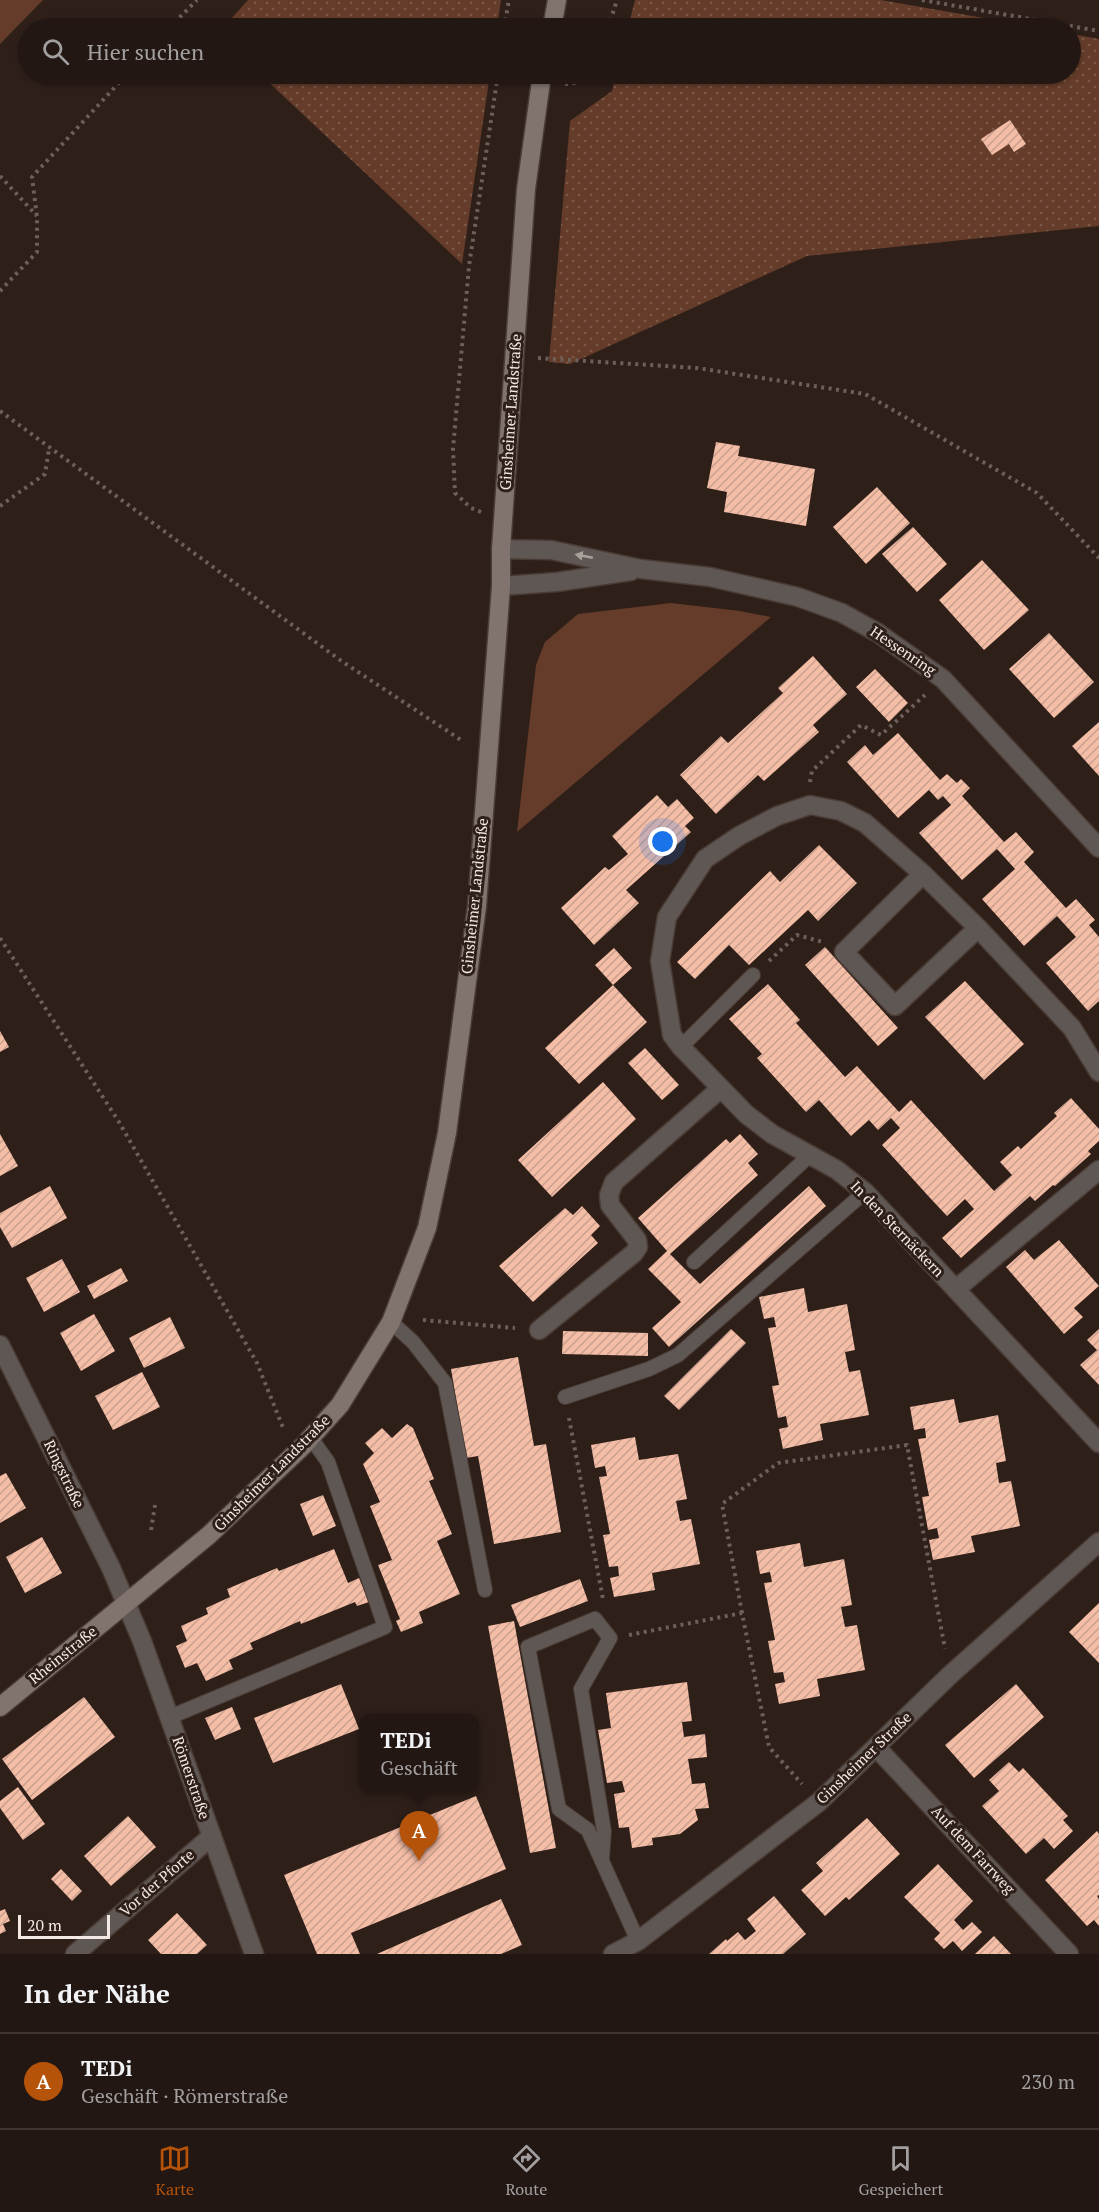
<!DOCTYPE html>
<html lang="de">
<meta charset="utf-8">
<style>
:root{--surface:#221713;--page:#2e2421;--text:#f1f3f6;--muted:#a29fa0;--line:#3f3633;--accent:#b45309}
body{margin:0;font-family:"PT Serif",serif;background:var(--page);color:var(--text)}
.scale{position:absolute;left:18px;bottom:15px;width:92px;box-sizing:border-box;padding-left:6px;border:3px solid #f3e8e4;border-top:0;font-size:16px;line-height:21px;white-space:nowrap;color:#f3e8e4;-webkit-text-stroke:4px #2e1f19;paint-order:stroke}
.you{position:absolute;left:663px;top:842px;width:21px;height:21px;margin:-15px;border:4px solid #fff;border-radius:50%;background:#1a73e8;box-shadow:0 0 0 9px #1a73e833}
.badge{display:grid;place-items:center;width:39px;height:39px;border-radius:50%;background:var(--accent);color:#fff;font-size:20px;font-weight:700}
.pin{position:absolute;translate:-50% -50px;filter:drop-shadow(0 2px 3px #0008)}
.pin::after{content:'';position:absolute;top:32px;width:21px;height:18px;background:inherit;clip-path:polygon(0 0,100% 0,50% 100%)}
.popup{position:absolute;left:359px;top:1714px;width:120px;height:78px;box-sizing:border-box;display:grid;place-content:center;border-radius:12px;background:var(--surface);filter:drop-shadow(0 2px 4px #0005);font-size:20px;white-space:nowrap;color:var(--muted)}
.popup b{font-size:22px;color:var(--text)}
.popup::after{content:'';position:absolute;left:50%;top:100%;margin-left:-12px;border:12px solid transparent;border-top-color:var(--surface)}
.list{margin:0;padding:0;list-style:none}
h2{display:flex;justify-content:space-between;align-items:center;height:78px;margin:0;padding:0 24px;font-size:26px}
h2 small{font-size:20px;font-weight:400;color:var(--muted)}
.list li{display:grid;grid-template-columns:39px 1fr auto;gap:18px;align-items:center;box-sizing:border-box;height:96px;padding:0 24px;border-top:2px solid var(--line)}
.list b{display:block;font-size:22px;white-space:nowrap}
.list p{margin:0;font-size:20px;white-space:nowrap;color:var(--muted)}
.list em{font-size:20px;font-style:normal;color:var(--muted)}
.icon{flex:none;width:33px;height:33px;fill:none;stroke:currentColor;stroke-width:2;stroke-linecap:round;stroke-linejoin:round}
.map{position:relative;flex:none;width:1099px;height:1954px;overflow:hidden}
.search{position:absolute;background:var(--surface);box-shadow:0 2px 4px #0004;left:18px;right:18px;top:18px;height:66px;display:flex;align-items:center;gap:15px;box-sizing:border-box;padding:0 21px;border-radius:33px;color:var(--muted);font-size:22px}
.sheet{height:174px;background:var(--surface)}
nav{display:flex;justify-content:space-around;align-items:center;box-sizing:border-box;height:84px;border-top:2px solid var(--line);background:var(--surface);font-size:16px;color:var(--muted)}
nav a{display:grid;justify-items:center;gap:3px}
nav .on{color:var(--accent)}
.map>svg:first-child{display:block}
.grass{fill:#653c29}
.park{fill:url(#park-dots)}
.building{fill:url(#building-hatch)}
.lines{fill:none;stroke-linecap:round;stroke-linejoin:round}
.lane-casing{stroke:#4a3b35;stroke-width:16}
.street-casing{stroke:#4a3b35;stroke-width:21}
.secondary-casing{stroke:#4a3b35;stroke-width:21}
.path{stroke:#6d5f5a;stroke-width:4;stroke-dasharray:3 4.5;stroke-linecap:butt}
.lane{stroke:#5f5754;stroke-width:14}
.street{stroke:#5f5754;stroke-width:18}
.secondary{stroke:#81746f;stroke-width:18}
.oneway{fill:#a9a09c}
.labels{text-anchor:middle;stroke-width:6;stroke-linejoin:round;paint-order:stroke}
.street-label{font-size:15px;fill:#f3e8e4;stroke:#2e1f19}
</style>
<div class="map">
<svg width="1099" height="1954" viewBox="0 0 1099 1954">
<defs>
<pattern id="park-dots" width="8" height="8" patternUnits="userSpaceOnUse" patternTransform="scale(1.5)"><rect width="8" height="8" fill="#653c29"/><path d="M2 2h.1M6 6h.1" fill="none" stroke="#7c5848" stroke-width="1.8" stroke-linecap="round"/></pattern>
<pattern id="building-hatch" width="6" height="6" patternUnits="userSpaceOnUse" patternTransform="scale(1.5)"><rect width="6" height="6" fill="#f4bda6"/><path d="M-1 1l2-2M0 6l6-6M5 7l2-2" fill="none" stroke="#c99f8e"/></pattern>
</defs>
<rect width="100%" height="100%" fill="#2e1f19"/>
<g class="grass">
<polygon points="0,0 43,0 0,44"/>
<polygon points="671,603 740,611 771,617 517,832 536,665 545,642 578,614"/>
</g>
<g class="park">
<polygon points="248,0 501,0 497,28 223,28"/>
<polygon points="635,0 881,0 1041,28 628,28"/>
<polygon points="1071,34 1099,39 1099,226 807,256 570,364 549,362 570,121 612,91 616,74 1070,74"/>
<polygon points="260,74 490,74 462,264"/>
</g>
<g class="building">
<polygon points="1010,120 1026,144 1014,152 1009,144 992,155 981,139"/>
<polygon points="716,442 740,446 738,456 815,469 806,526 724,512 727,492 707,488"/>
<polygon points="877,487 910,523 866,564 833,527"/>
<polygon points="913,527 947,564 917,592 882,554"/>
<polygon points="982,560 1029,610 984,650 939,600"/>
<polygon points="1049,633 1094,682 1054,718 1009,669"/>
<polygon points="813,656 847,694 813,725 819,732 764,781 758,775 716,814 680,775 721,736 728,743 783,693 778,688"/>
<polygon points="875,669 908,703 889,722 856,687"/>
<polygon points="1099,722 1099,776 1072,746"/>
<polygon points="898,733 940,780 947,774 957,783 961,779 970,788 962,796 1004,842 1016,832 1034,852 1024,862 1066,908 1076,899 1095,920 1089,925 1099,937 1099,1001 1088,1011 1046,963 1076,937 1057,916 1024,946 982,899 1015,869 997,849 962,880 919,833 951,805 943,796 938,800 929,790 898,818 847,762 865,745 873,755"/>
<polygon points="657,795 668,807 677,799 694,818 685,826 691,832 626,890 639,903 594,945 561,908 605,867 609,870 628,854 612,836"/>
<polygon points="819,845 857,883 818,921 808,910 749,965 729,945 695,979 677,962 770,871 780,882"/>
<polygon points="825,947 898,1028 878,1046 805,965"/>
<polygon points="614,948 632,968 613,985 595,965"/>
<polygon points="965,981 1024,1044 984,1080 925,1017"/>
<polygon points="768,984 800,1020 796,1023 845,1077 857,1066 899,1112 911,1100 994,1191 1012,1175 1000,1162 1018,1146 1021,1149 1057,1116 1054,1113 1071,1098 1099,1129 1099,1141 1088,1151 1091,1154 1055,1186 1053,1185 1035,1201 1030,1196 961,1258 942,1238 974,1209 965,1199 947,1216 931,1199 882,1145 900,1128 891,1118 878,1130 869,1120 851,1136 819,1100 806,1112 757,1058 762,1054 729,1019"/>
<polygon points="613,985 647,1022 579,1084 545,1048"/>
<polygon points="0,1031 9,1047 0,1052"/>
<polygon points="645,1048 679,1085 662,1100 628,1063"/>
<polygon points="603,1082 636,1119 552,1197 518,1160"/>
<polygon points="0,1134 18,1166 0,1176"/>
<polygon points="740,1134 758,1154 748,1163 758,1175 670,1254 700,1284 809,1186 826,1206 669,1347 652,1328 681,1302 648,1269 667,1251 638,1218 726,1139 730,1143"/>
<polygon points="50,1186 67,1218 12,1248 0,1227 0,1213"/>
<polygon points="582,1206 600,1226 591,1235 598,1243 533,1302 499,1266 565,1208 573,1215"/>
<polygon points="1059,1240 1099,1286 1074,1308 1083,1317 1064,1334 1006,1267 1025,1250 1034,1260"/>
<polygon points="62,1259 80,1292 44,1312 26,1278"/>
<polygon points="121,1268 128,1281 94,1299 87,1286"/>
<polygon points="804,1288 808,1312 847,1304 855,1350 845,1352 849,1372 860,1370 869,1415 820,1424 823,1440 783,1449 779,1429 788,1427 786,1416 778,1418 772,1386 779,1385 768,1328 776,1327 774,1317 764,1319 759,1297"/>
<polygon points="94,1314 115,1351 81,1371 60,1333"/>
<polygon points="170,1317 185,1348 144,1368 129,1338"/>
<polygon points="731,1329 746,1343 679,1410 664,1396"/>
<polygon points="1099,1329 1099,1385 1080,1365 1097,1350 1087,1340"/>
<polygon points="563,1331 648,1333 648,1356 562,1354"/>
<polygon points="518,1357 534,1446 546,1444 561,1532 494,1544 478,1456 466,1458 451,1369"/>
<polygon points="142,1372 160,1407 113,1430 95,1396"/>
<polygon points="954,1399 959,1423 998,1415 1006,1461 996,1463 999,1483 1011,1481 1020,1526 971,1536 975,1552 933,1560 929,1540 939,1538 937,1528 928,1530 922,1497 929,1496 918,1439 926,1438 925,1428 914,1430 910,1407"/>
<polygon points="407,1424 413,1428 434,1479 429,1481 452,1534 437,1541 460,1594 419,1612 423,1623 401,1632 396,1621 400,1619 378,1565 392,1560 370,1506 380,1502 363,1464 374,1453 365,1443 382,1428 392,1438"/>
<polygon points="635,1437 639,1460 678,1454 687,1499 676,1501 680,1521 691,1519 700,1564 652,1573 655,1590 614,1597 610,1578 619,1576 618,1566 609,1567 603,1535 610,1534 599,1477 607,1476 605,1466 595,1468 591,1445"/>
<polygon points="6,1473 26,1508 0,1523 0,1476"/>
<polygon points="323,1495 336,1526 313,1536 300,1504"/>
<polygon points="42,1537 62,1573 25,1593 6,1557"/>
<polygon points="800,1543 804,1567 844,1559 852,1605 841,1607 845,1627 857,1625 865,1670 817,1679 820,1696 779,1704 775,1684 785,1682 783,1672 774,1673 768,1641 775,1640 764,1583 772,1582 770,1572 760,1574 756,1551"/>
<polygon points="334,1549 348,1583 359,1578 369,1602 357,1606 355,1602 301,1624 300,1621 250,1643 253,1649 229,1660 233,1669 206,1681 197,1663 185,1668 176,1646 187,1641 181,1626 208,1614 206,1608 230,1597 227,1589 277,1568 279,1571"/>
<polygon points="580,1579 588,1601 520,1627 511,1605"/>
<polygon points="1099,1603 1099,1663 1069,1632"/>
<polygon points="514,1621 556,1848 530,1853 488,1626"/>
<polygon points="687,1682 692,1721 682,1722 684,1737 705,1734 707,1757 688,1759 692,1784 705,1783 709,1808 695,1809 698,1820 680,1834 652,1838 653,1845 632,1848 629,1827 619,1828 614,1794 625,1792 622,1781 607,1783 598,1730 611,1728 606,1693"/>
<polygon points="341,1684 359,1729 273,1763 254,1718"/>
<polygon points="1016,1684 1044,1717 974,1778 945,1745"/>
<polygon points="84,1697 115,1737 32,1800 2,1759"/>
<polygon points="232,1707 241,1729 215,1740 205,1718"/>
<polygon points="1009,1762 1019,1772 1023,1768 1068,1816 1063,1820 1073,1831 1054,1849 1044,1838 1026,1854 982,1806 999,1791 989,1780"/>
<polygon points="18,1787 45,1824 23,1840 0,1808 0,1801"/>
<polygon points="476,1796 506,1869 351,1933 360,1954 317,1954 284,1875"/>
<polygon points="128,1816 156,1847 111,1886 84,1856"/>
<polygon points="867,1818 900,1854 849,1900 846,1897 825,1916 801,1890 823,1871 816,1863"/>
<polygon points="1097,1831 1099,1834 1099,1895 1097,1896 1099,1899 1099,1926 1094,1920 1087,1926 1045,1880"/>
<polygon points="938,1864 973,1901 954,1920 963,1930 972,1922 982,1932 962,1951 953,1941 944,1949 934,1939 940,1933 904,1897"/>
<polygon points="61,1869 82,1891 72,1901 51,1879"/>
<polygon points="774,1896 806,1934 783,1954 709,1954 726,1939 727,1941 738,1932 745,1940 756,1931 747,1919"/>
<polygon points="501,1899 522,1945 501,1954 377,1954"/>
<polygon points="5,1909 10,1921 3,1924 6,1931 0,1934 0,1911"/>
<polygon points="177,1913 207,1945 197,1954 161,1954 148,1940"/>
<polygon points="994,1936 1011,1954 975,1954"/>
</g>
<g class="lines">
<g class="lane-casing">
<g id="lane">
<polyline points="681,1047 753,975"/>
<polyline points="694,1262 810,1155"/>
<polyline points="391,1322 413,1342 445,1383 485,1590"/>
<polyline points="565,1397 649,1369 678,1355 865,1192"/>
<polyline points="170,1717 385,1627 328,1462 311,1438"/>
<polyline points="602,1858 604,1831 581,1689 610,1638 595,1619 528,1647 559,1809 588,1830 638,1941"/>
</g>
</g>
<g class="street-casing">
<g id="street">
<polyline points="501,549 551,550 641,569 710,577 798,597 842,613 878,633 943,679 1099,848"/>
<polyline points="501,586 557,582 631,571"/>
<polyline points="923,874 844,952 895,1006 978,928"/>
<polyline points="1099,1072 1072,1028 978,928 923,874 865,823 841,811 810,805 777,816 739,836 705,859 667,917 660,961 672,1035 681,1047 746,1114 772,1134 837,1170 865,1192 1099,1443"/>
<polyline points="956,1289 1099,1170"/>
<polyline points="539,1330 634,1253 638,1247 637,1240 610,1205 609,1195 614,1182 720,1089"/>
<polyline points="0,1345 111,1568 142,1641 254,1954"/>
<polyline points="876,1747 1069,1954"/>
<polyline points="75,1954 212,1836"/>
<polyline points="613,1954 638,1941 819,1802 950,1675 1099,1542"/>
</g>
</g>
<g class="secondary-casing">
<g id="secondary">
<polyline points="552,28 557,0"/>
<polyline points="0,1707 209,1535 304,1445 340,1405 391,1322 427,1228 447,1133 477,906 501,586 501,549 526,189 542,74"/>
</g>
</g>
<g class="path">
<polyline points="922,0 1099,31"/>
<polyline points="169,28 197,0"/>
<polyline points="504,28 509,0"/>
<polyline points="608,28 617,0"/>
<path d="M565,84C575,84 585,81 592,74"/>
<polyline points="0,176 37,216"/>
<polyline points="0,291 37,252 37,217 32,177 127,74"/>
<polyline points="538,358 697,368 865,394 1037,493 1099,558"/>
<polyline points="0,411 340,660 464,742"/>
<polyline points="0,506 45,474 49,449"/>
<polyline points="481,512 471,508 455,493 453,449 469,266 498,74"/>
<polyline points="810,782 812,771 861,725 881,735 925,695"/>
<polyline points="0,938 119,1122 257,1363 284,1430"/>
<polyline points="769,961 797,935 823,942"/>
<polyline points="423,1320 515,1328"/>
<polyline points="569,1418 603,1599"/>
<polyline points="151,1530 155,1505"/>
<polyline points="742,1613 722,1504 778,1463 907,1445 945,1649"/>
<polyline points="629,1635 742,1613 769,1747 802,1784"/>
</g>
<use href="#lane" class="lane"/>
<use href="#street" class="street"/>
<use href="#secondary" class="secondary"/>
</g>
<defs><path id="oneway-solid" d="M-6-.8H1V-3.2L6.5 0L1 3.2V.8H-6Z" transform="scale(1.5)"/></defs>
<use class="oneway" href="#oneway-solid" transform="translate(584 556) rotate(-169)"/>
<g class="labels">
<g class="street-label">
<text transform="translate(511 412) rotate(-86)" y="5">Ginsheimer Landstraße</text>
<text transform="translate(903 651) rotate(34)" y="5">Hessenring</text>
<text transform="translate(475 896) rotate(-84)" y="5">Ginsheimer Landstraße</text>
<text transform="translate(897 1229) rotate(46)" y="5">In den Sternäckern</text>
<text transform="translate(272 1473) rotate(-45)" y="5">Ginsheimer Landstraße</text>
<text transform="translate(64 1474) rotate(64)" y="5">Ringstraße</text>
<text transform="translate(63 1655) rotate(-39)" y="5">Rheinstraße</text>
<text transform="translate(864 1758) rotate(-44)" y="5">Ginsheimer Straße</text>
<text transform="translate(191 1778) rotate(71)" y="5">Römerstraße</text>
<text transform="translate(973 1850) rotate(47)" y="5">Auf dem Farrweg</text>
<text transform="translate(157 1883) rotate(-41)" y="5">Vor der Pforte</text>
</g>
</g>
</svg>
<div class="scale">20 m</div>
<div class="you"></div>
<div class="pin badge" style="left:419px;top:1861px">A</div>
<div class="popup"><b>TEDi</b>Geschäft</div>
<div class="search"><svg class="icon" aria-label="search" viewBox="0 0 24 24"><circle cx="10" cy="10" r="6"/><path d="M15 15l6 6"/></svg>Hier suchen</div>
</div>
<section class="sheet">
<h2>In der Nähe<small></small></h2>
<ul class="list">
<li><span class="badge">A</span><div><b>TEDi</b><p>Geschäft · Römerstraße</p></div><em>230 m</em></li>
</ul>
</section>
<nav>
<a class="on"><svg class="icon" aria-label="map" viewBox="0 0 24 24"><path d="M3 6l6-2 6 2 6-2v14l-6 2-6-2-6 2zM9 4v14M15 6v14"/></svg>Karte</a>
<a><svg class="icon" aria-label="directions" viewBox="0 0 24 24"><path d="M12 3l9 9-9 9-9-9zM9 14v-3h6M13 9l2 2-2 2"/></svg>Route</a>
<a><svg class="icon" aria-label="saved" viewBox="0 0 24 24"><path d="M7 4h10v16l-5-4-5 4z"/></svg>Gespeichert</a>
</nav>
